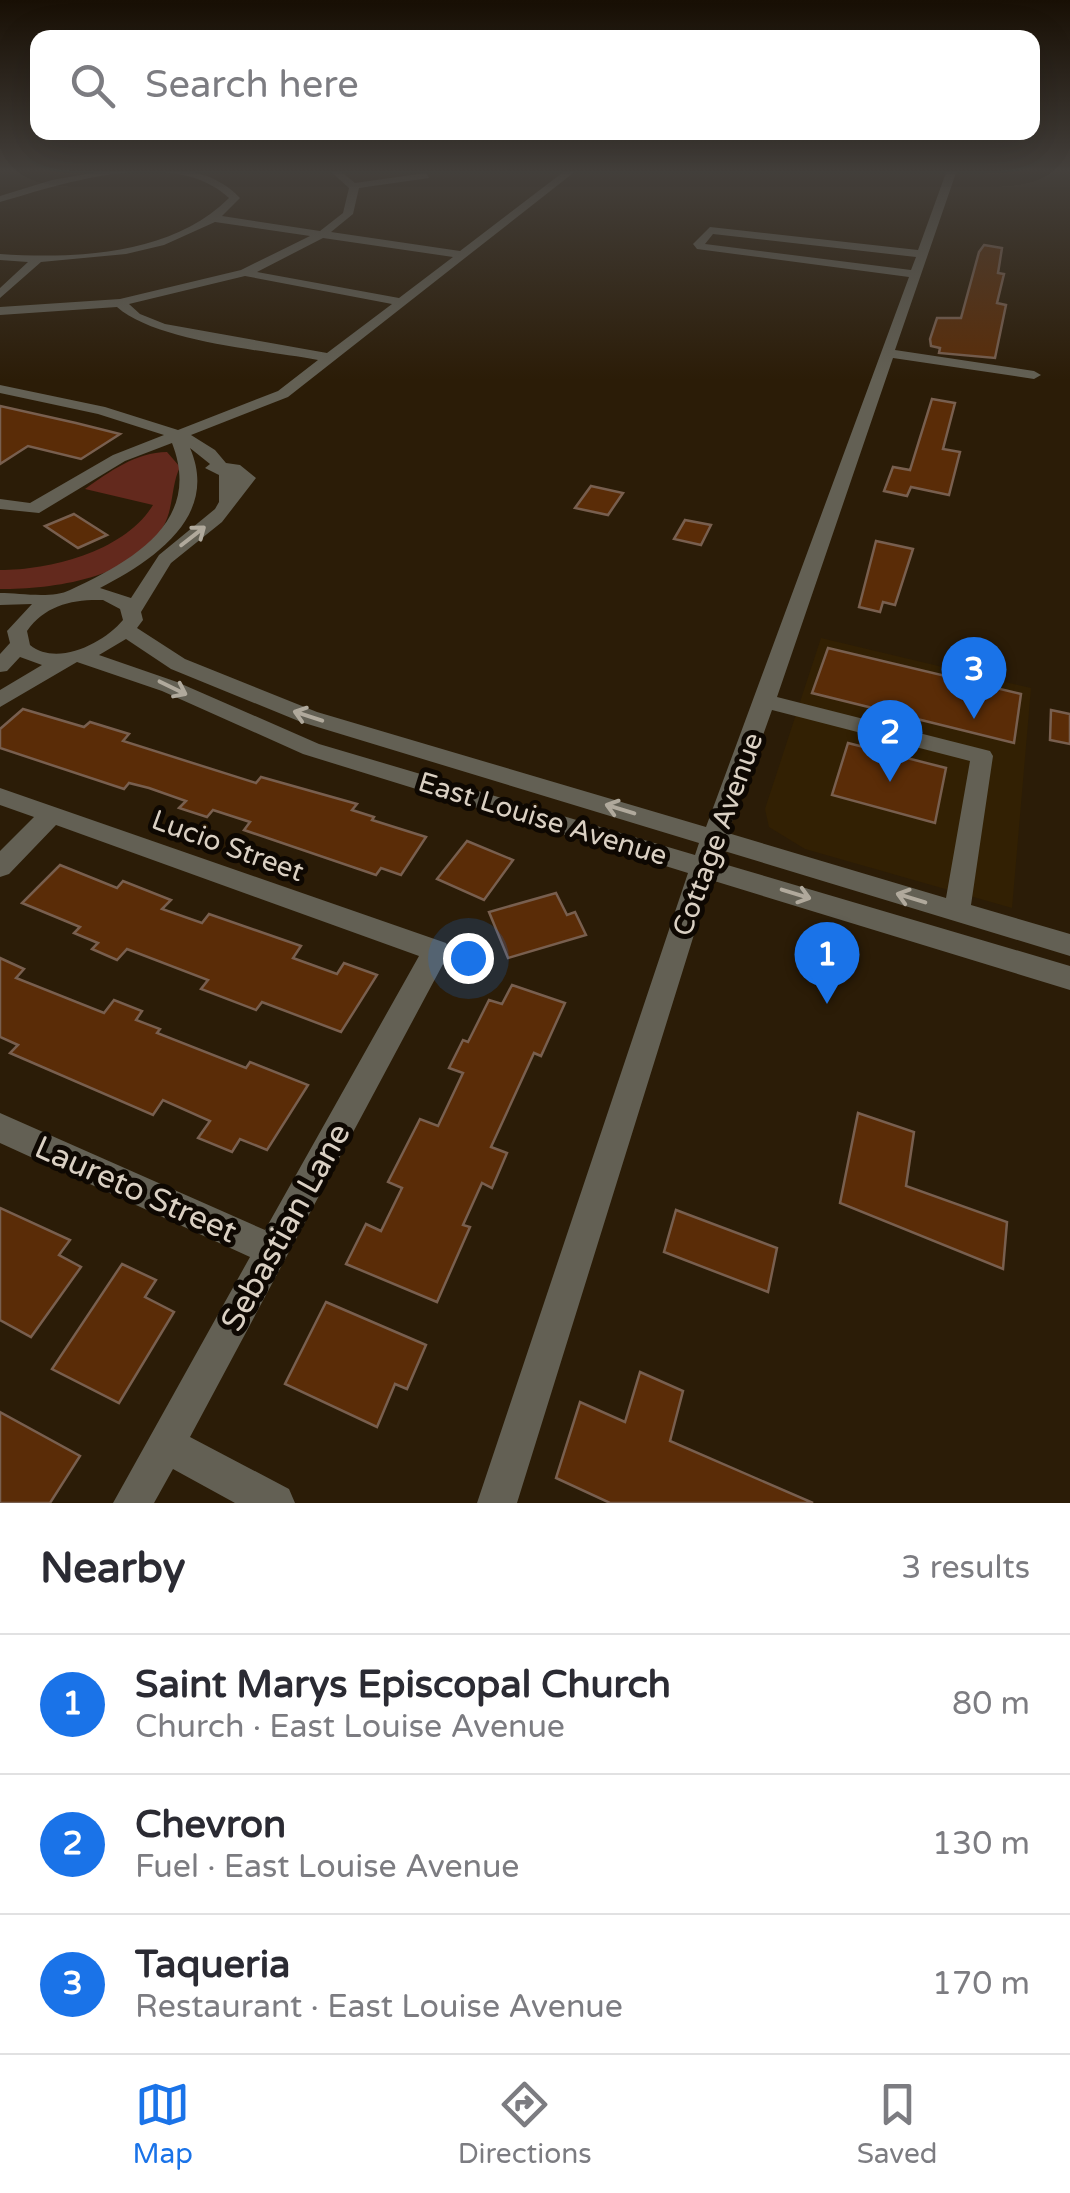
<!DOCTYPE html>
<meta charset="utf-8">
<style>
:root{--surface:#fff;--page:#f2f2f3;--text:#2b2b33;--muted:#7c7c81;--line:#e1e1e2;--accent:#1a73e8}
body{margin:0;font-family:"Varela Round",sans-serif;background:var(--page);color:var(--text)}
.you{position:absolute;left:468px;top:958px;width:35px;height:35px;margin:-25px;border:8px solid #fff;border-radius:50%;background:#1a73e8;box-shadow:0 0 0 15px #1a73e833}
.badge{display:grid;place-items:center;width:65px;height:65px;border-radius:50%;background:var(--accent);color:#fff;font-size:32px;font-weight:700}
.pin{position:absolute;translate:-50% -82px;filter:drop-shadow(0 2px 5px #0008)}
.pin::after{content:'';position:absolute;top:52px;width:35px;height:30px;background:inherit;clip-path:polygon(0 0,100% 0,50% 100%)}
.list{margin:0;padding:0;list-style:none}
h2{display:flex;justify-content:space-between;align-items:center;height:130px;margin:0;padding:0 40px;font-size:42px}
h2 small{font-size:32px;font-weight:400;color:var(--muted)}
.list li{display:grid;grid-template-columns:65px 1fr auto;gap:30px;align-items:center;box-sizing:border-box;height:140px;padding:0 40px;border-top:2px solid var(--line)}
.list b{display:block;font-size:38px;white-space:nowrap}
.list p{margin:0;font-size:32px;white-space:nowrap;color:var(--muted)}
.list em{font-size:32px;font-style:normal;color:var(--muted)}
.icon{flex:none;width:55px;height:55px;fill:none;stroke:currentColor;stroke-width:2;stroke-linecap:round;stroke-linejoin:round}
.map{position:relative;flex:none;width:1070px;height:1503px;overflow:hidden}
.search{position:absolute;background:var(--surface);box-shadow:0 10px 40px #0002;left:30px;right:30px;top:30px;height:110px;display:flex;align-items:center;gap:25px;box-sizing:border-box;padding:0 35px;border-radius:20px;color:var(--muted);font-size:38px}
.sheet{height:550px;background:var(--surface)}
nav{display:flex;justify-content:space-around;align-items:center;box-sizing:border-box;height:140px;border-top:2px solid var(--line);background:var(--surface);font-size:28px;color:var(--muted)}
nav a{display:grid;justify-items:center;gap:5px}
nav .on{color:var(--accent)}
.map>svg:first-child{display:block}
.built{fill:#322003}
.green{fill:#63291d}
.building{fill:#5a2c07;stroke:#785f4f;stroke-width:2.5}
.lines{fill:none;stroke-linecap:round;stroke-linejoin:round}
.minor{fill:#636054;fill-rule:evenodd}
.oneway{stroke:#b0a99c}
.labels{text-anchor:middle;stroke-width:10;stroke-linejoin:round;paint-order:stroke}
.street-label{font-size:28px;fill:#dad0c3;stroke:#0e0802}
.near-street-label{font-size:32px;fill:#dad0c3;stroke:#0e0802}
</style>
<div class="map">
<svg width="1070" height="1503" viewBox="0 0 1070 1503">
<rect width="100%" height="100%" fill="#2b1c07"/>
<polygon class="built" points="821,638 1031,688 1012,908 805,849 769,827 765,809"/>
<path class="green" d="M167,452L180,467C171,485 174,508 163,527C134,579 53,589 0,589V570C51,570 125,551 153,505L85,489C109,472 136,452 167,452Z"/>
<g class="building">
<polygon points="984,245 1002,248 998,273 1004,274 997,303 1006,305 995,358 939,353 940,348 931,346 930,339 937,318 961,318 979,252"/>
<polygon points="932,399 955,403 943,449 960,452 949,495 911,487 907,496 884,491 893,467 910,470"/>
<polygon points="0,406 76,423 120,434 81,459 28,446 0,464"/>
<polygon points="591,486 623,493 608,515 575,508"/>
<polygon points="74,514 107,535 78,548 45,526"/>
<polygon points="685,520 711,525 701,545 674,539"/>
<polygon points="876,541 913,549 895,605 883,602 880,612 859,607"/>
<polygon points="828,648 1021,694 1014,743 812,693"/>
<polygon points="23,709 84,727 90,722 129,734 123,741 256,783 261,777 357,804 352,810 374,817 372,820 426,837 401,875 381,868 376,875 244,830 250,822 213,810 207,817 179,808 186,801 149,788 129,783 124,789 0,748 0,729"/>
<polygon points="1051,710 1070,714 1070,744 1050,740"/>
<polygon points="848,743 946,768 935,823 832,795"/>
<polygon points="467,841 513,860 484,900 437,879"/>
<polygon points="60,865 117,888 123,881 171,900 162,909 202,923 209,914 301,946 293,958 337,974 344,963 377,975 341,1032 262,1002 256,1010 201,989 208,980 127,949 117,960 92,949 98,943 74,933 80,927 22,903"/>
<polygon points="556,893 567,915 575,912 586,935 508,958 489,912"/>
<polygon points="0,958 24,969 16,978 104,1013 114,1000 142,1011 136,1020 160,1029 157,1033 246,1068 250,1062 308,1085 267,1150 240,1139 232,1152 198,1138 210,1121 163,1100 153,1115 10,1053 18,1045 0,1037"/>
<polygon points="512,985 565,1003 541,1056 534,1053 491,1147 507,1153 492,1188 482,1183 463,1225 470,1227 437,1302 346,1264 366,1224 381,1231 402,1188 388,1182 420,1119 438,1126 463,1073 449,1068 463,1040 468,1042 489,1000 502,1004"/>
<polygon points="858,1113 914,1132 906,1186 1007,1222 1003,1269 840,1203"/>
<polygon points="0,1208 70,1240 59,1255 81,1267 31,1337 0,1320"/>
<polygon points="676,1210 777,1248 768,1292 664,1252"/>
<polygon points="122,1264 156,1280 145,1297 174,1312 119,1403 52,1369"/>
<polygon points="326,1302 426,1345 407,1389 395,1384 377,1427 285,1384"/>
<polygon points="640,1372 683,1391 670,1441 813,1503 610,1503 556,1478 580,1402 625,1422"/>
<polygon points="0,1412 80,1456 50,1503 0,1503"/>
</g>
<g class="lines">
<g class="minor">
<path d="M109,170C157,170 205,161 240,198L222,216L320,231L343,213L349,188L329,170H339L355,183L426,173L429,178L359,188L353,214L331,232L460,251L566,170H577L288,397L191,435L215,450L226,463L240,465L256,478L222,522L171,563L141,612L143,620L137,628L185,659L317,712L706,827L909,277L697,249L693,244L710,227L918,250L947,170H957L895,350L1034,371L1041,375L1034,379L893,358L777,697L990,751L993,756L971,905L1070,934V956L721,850L717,862L1070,966V990L711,880L517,1503H477L688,873L303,754L162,691L77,662L0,707V690L42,665L20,657L7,671L0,672V654L10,643L7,631L32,604L0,605V593C20,593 52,599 70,590C132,561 203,522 172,443L125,461L39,513L0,509V499L30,503L113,455L164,435L98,414L0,393V385L105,407L178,430L278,391L318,360C264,350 157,342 117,307L0,315V307L120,299L241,270L310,236L215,222L164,245L126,254L41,262L0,298V288L28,262L0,260V254C77,259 172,255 229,198C174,146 64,183 0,202V196L52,180ZM713,234L916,257L911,270L705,244ZM323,238L453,257L399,298L257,272ZM245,276L392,304L327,353L165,324L140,314L129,304ZM190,448L210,464L205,468L219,475V502L215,509L159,555L131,598L100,588C152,561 220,517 190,448ZM103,600L120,609L123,620C104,643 57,667 30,645L27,631C45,605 73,599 103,600ZM126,639L171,669L301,722L699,843L695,855L319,744L177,682L99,655ZM772,710L970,761L946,898L728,833Z"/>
<polygon points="0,788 446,943 450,951 190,1437 289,1489 295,1503 235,1503 173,1469 154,1503 113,1503 250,1257 0,1143 0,1113 265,1230 419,956 56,825 9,874 0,877 0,851 34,817 0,805"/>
</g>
</g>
<defs><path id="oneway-shaft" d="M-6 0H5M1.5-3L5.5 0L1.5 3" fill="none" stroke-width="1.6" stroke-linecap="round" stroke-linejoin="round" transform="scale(2.5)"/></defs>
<g class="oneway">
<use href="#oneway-shaft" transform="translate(193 536) rotate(-38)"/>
<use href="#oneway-shaft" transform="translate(173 688) rotate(26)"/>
<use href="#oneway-shaft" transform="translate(308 716) rotate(-162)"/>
<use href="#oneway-shaft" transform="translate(620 809) rotate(-163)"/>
<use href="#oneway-shaft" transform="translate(796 894) rotate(17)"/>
<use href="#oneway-shaft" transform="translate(911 898) rotate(-163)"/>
</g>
<linearGradient id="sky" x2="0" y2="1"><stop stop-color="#180f04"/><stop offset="0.45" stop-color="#44403c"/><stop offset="1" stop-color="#44403c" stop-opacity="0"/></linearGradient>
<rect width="1070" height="380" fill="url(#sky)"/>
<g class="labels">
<g class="street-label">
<text transform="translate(543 818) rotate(17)" y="10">East Louise Avenue</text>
<text transform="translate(717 834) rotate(-70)" y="10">Cottage Avenue</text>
<text transform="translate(228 845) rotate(20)" y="10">Lucio Street</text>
</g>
<g class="near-street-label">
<text transform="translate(136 1189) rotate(24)" y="11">Laureto Street</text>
<text transform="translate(285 1227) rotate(-61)" y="11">Sebastian Lane</text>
</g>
</g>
</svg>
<div class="you"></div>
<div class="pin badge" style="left:827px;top:1004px">1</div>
<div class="pin badge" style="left:890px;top:782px">2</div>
<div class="pin badge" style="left:974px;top:719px">3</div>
<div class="search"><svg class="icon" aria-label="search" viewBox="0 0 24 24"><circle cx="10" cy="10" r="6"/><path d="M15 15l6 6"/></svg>Search here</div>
</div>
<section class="sheet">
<h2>Nearby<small>3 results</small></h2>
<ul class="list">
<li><span class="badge">1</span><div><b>Saint Marys Episcopal Church</b><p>Church · East Louise Avenue</p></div><em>80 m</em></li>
<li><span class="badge">2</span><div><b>Chevron</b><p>Fuel · East Louise Avenue</p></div><em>130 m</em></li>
<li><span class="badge">3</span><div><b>Taqueria</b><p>Restaurant · East Louise Avenue</p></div><em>170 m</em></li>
</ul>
</section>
<nav>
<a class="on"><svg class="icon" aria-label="map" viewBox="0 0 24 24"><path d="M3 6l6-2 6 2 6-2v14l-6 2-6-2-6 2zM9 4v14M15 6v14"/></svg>Map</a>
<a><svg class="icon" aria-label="directions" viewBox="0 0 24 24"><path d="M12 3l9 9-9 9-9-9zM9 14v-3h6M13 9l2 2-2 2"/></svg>Directions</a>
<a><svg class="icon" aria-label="saved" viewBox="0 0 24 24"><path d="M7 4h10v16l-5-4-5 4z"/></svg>Saved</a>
</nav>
